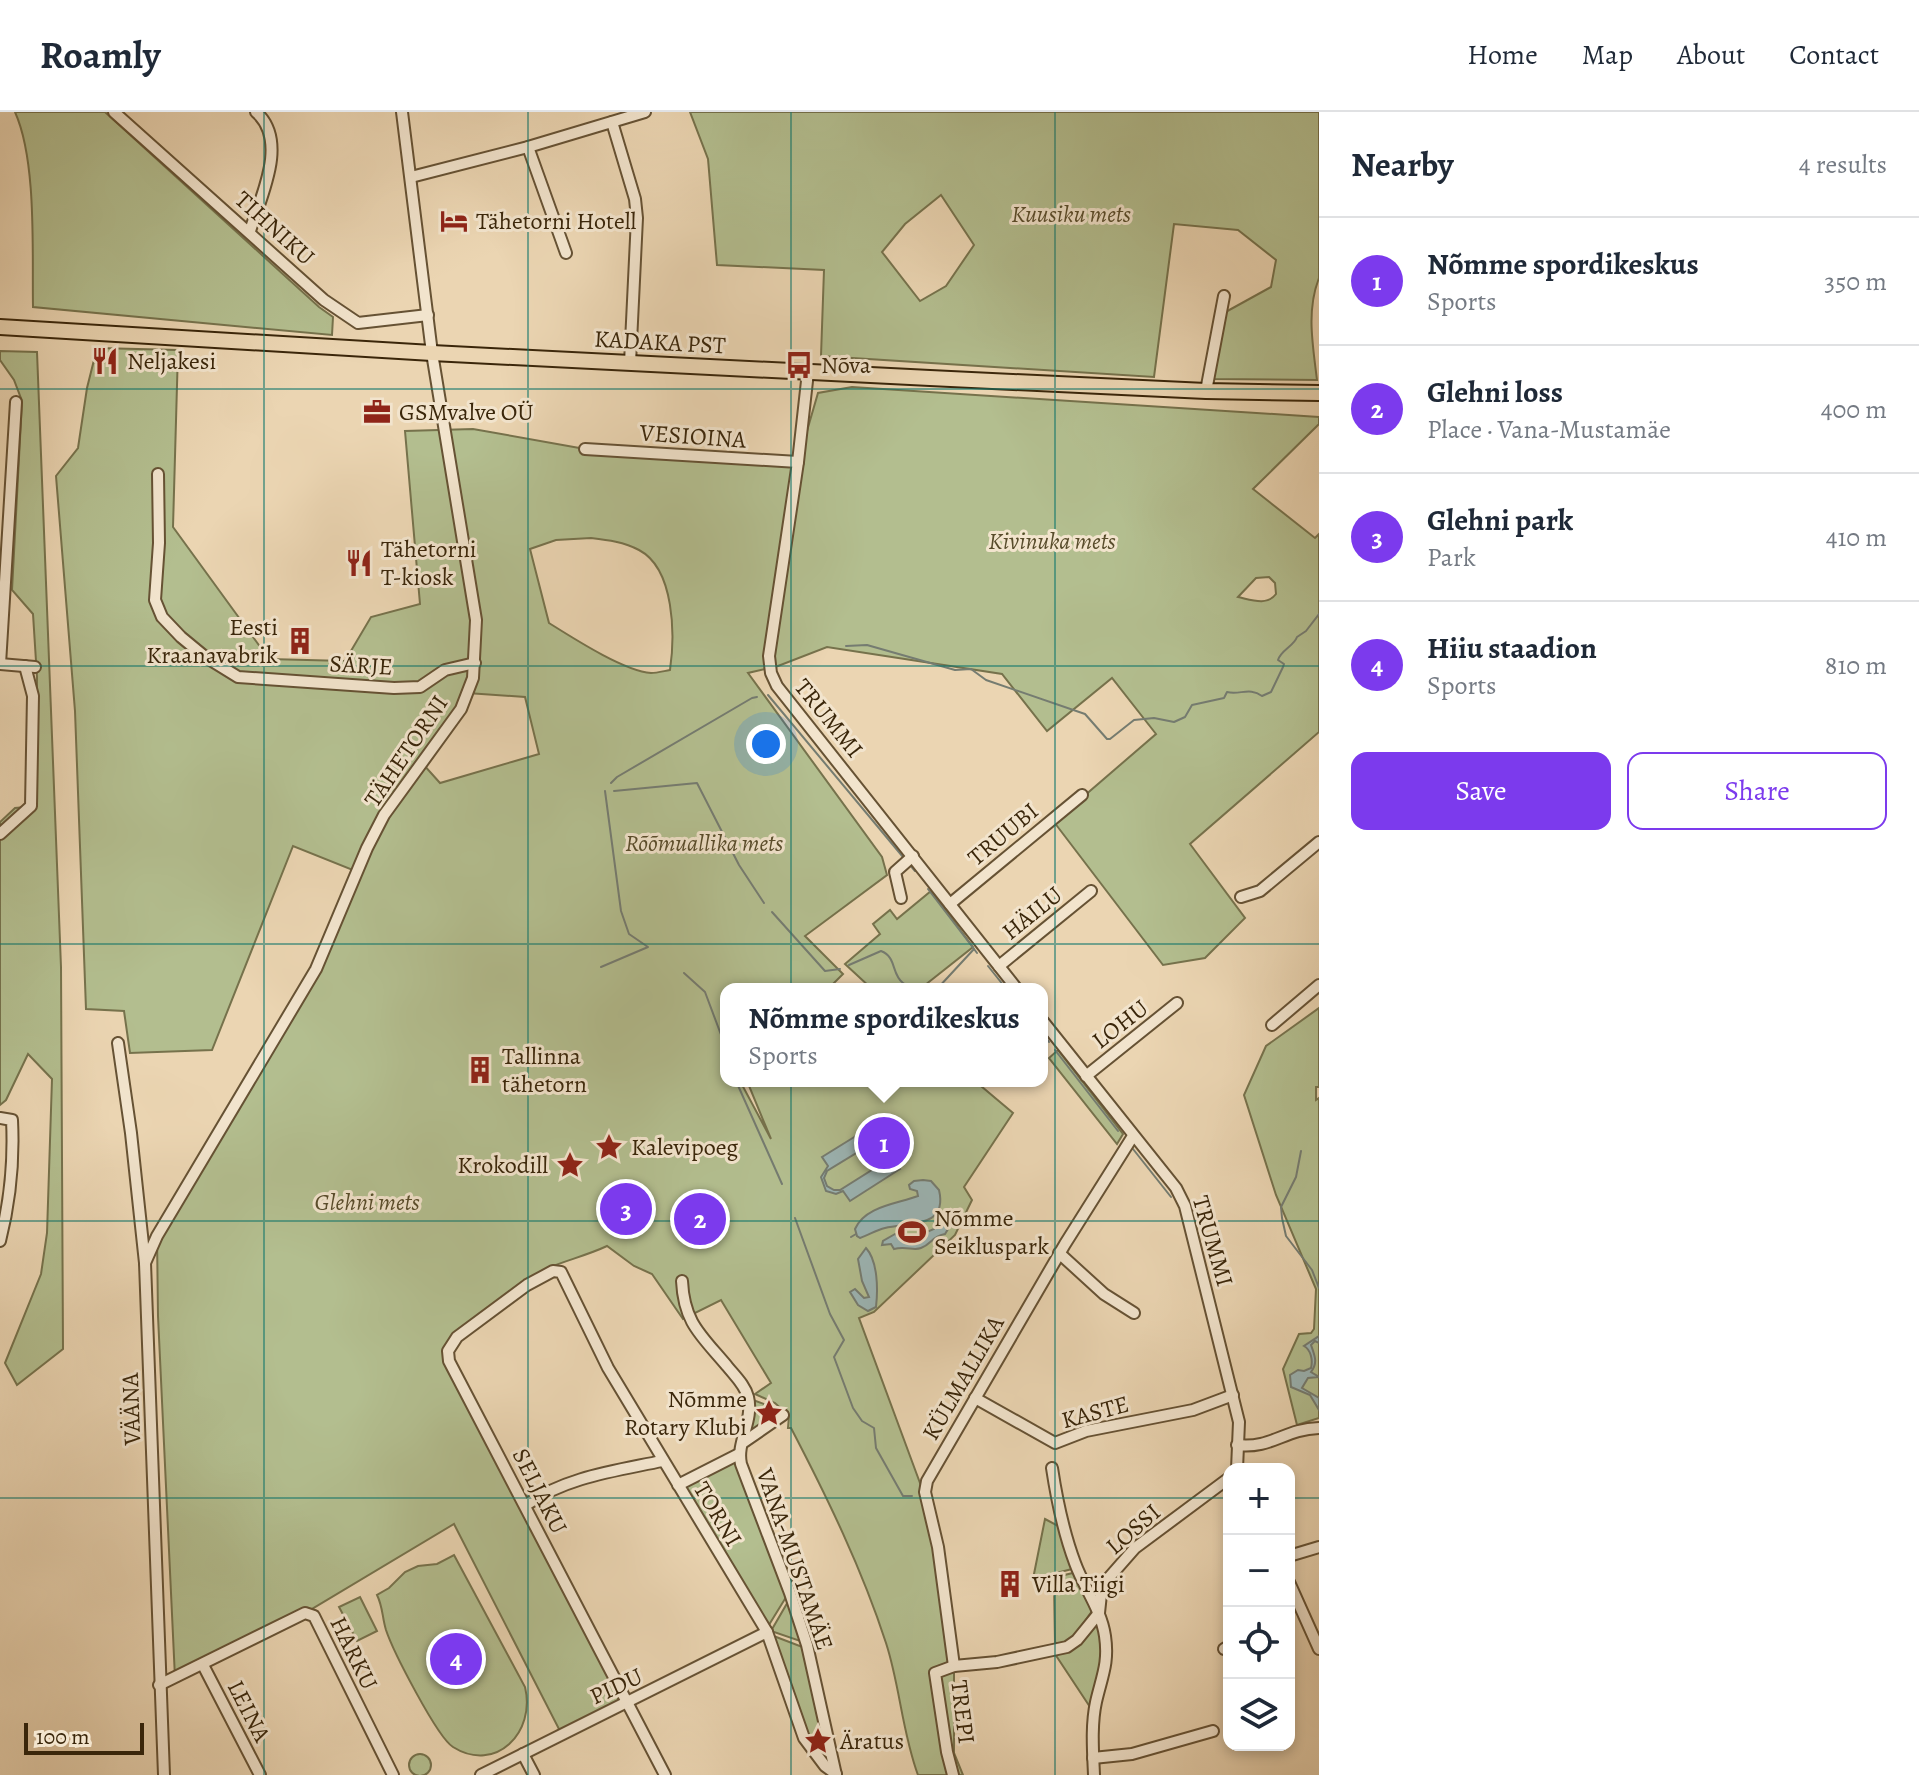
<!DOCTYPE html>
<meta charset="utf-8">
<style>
:root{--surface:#fff;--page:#f2f2f3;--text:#1f2937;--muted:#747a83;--line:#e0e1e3;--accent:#7c3aed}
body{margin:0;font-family:Alegreya,serif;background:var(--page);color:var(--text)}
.controls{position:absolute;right:24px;bottom:24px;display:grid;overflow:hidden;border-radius:16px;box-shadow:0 4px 12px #0003}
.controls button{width:72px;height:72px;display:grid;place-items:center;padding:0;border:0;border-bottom:2px solid var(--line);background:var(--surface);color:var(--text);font:40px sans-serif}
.scale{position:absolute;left:24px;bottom:20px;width:120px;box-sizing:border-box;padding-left:8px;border:4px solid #3a260a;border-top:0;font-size:22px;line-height:28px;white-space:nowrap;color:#3a260a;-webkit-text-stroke:6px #f2e4cd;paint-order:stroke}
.you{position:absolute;left:766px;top:632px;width:28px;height:28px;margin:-20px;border:6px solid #fff;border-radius:50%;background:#1a73e8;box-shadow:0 0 0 12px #1a73e833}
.badge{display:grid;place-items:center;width:52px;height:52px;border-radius:50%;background:var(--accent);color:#fff;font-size:26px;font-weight:700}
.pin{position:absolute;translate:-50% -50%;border:4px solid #fff;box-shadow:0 2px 8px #0006}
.popup{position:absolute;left:720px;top:871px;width:328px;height:104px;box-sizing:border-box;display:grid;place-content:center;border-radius:16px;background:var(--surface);filter:drop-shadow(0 2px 6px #0005);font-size:26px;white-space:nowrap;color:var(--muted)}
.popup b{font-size:30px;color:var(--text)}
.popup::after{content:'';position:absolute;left:50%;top:100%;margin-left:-16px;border:16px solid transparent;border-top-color:var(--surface)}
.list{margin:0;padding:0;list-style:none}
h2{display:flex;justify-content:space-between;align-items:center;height:104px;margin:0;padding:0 32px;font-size:34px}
h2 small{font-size:26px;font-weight:400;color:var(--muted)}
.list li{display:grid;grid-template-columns:52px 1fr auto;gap:24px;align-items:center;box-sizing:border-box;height:128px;padding:0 32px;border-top:2px solid var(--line)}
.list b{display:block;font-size:30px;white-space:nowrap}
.list p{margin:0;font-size:26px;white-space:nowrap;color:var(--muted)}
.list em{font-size:26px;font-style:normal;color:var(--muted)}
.actions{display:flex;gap:16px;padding:24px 32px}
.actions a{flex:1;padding:18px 0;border:2px solid var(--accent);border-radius:16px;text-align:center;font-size:28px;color:var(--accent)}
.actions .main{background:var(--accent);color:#fff}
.icon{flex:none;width:44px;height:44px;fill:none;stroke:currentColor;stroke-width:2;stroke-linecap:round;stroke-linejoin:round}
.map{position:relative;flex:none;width:1319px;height:1663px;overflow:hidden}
header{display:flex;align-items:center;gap:48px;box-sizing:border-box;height:112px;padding:0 40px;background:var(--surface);border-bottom:2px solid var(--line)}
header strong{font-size:38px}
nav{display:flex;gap:44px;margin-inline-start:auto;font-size:28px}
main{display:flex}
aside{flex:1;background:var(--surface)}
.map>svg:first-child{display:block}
.green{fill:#b3be8f;stroke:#76724c;stroke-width:2;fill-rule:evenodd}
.water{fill:#9cb6b6;stroke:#757c71;stroke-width:2;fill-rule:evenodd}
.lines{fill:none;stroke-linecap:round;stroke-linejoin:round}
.stream{stroke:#757c71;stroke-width:2}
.minor-casing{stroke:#665234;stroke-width:14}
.major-casing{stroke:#3a260a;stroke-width:18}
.minor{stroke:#f2e4cd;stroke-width:10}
.major{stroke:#ebd5b2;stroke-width:14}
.grid{fill:none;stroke:#0f766e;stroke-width:2;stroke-opacity:0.55}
.labels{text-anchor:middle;stroke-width:6;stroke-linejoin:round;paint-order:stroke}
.park-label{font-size:24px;font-style:italic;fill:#584c2b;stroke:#f2e4cd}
.poi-label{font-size:24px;fill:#3a260a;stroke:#f2e4cd;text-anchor:start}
.street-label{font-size:24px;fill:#3a260a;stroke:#f2e4cd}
</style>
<header>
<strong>Roamly</strong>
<nav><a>Home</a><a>Map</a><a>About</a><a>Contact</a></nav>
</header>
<main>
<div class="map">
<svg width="1319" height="1663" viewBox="0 0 1319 1663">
<rect width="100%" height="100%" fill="#ebd5b2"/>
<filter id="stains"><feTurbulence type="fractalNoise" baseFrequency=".0025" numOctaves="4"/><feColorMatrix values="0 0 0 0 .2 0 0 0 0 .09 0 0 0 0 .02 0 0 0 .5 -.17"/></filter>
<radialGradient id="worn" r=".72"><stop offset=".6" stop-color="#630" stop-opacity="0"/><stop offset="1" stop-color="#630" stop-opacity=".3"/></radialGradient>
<g class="green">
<path d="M15,0H105L319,195L333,205L332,223L33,195C32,141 37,49 15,0Z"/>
<path d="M690,0H1319V166C1306,199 1313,234 1317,268L1213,267L1222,202L1271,175L1276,148L1238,118L1174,112L1154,265L821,244L824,158L717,153L708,47ZM941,83L974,133L946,174L920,189L882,140L905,112Z"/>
<path d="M97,236L178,238L173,415L269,547L345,549L371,505L420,492L405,319L473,317L585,337L798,350L818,281L852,275L1319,305V312L1253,377L1315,426L1319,422V620L1190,732L1245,806L1205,846L1163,853L1054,710L1156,622L1112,566L1047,619L1002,562L827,535L778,554L748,561L882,745L887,763L805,824L843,862L828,877H726V969H740L771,1027L747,969H975L1013,1001L964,1075L972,1088L955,1123L874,1200L859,1206L920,1371L938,1435L954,1554V1641L963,1663H918C902,1620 900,1574 886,1531C862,1457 827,1385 791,1316H788L789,1304L775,1291L755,1282L771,1271L721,1188L683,1207L652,1162L634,1154L607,1134C588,1143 567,1148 548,1156C523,1168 463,1216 448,1239L627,1591L561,1621L454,1412L305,1501L175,1566L158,1204L157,1124L316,857L358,760L293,734L212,938L130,941L124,899L86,897L75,599L56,364L78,336L87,276ZM591,426C608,428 624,430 639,438C675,457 675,524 670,558C664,559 657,561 651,561C624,559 573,526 549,511L530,437L556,428ZM1269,465L1275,471L1276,482C1267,494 1252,488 1238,485L1256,466ZM467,581L525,585L539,642L440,671L422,651Z"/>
<polygon points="0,239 37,240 61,855 63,1237 17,1273 5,1251 41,1162 47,1121 52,967 28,942 6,988 0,993 0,710 15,696 37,694 37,565 33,502 12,478 22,289 14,268 0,248"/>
<polygon points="931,779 973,835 920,877 872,877 845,852 880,822 873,812 890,798 897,807"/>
<polygon points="1319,896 1319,975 1316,975 1316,988 1319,986 1319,1306 1297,1313 1283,1257 1299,1222 1311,1221 1314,1217 1316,1177 1276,1083 1244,983 1266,934"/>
<polygon points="1058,938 1123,1022 1117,1032 1049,946"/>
<polygon points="753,1288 772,1295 777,1303 751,1321"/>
<polygon points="735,1348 788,1482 767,1516 682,1374"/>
<polygon points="1045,1407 1060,1415 1076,1456 1033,1467"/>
<path d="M454,1443L525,1575C536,1620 496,1662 453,1635C437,1625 393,1539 386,1518C382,1505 383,1495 377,1483L389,1476L405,1460L418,1454L437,1452Z"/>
<polygon points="1077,1460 1092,1499 1073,1526 1059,1533 1055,1530 1054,1471 1035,1470"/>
<polygon points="360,1485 377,1519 357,1529 339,1495"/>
<polygon points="789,1488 803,1530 771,1519"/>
<polygon points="1097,1511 1104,1541 1092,1598 1055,1542"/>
<polygon points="771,1523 805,1536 826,1647 811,1631"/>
<circle cx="420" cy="1653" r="11"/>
</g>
<g class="water">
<path d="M872,1014L878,1023L889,1020L898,1026L901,1037L894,1047L900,1057L850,1089L843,1079L836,1082L826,1079L821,1065L828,1054L822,1045ZM886,1023L897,1030L898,1038L894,1044L840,1078H834L827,1074L824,1066L827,1059Z"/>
<path d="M923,1068L931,1069L939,1078C948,1116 910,1110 885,1116C876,1118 869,1123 860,1126L857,1124L855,1117C865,1094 897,1092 918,1084L917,1079L910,1077L909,1073L914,1069Z"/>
<path d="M947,1107L951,1112L945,1122C932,1124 932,1132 921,1136C914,1139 906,1134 894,1137L891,1132L882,1133L883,1129L895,1122L909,1128L934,1117Z"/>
<path d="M866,1136C878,1149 878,1178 876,1195L868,1199L858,1193L850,1180L855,1177L864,1186L869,1185L862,1169L858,1147Z"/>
<path d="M1319,1224V1231L1315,1229L1311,1233C1315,1244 1318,1251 1311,1260L1319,1265L1308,1266L1302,1276L1319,1286V1298L1310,1283L1291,1275L1290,1263L1298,1258L1304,1259L1311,1256C1313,1248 1311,1238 1304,1234Z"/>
</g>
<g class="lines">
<g class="stream">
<path d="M846,534L867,533L955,558L971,557L986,568L1085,602L1107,627H1110L1134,608L1154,606L1174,610L1185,605L1192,593L1224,586L1227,580C1240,583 1250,575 1262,584L1271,580L1283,555L1284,552L1278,548C1281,538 1294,534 1297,525L1306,519L1319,502"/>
<polyline points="768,583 903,745"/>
<polyline points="611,671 617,665 752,586 757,585"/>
<polyline points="614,679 697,671 739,753 764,791"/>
<polyline points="910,753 915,759"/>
<polyline points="928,777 974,837"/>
<polyline points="772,800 825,859 840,857"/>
<path d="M849,853L881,839C897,845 891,862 903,871C906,874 911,874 915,877"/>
<polyline points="988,854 1004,874"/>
<polyline points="601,855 648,835 629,822 621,799 605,679"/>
<polyline points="684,861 705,880 726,936"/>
<polyline points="937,877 974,837 977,841"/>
<polyline points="1047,927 1049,930"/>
<polyline points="1055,938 1118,1019"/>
<polyline points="736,969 782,1072"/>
<polyline points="1133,1037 1171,1085"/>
<polyline points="1301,1039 1296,1065 1281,1095 1282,1106 1286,1124 1312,1158 1319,1176"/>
<polyline points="795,1106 830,1202 844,1228 834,1245 853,1296 862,1309 874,1316 876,1336 903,1384 912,1384"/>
<polyline points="851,1125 856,1122"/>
</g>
<g class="minor-casing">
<g id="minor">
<polyline points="114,0 324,188 358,211 428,203"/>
<polyline points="612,10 635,87 637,106 630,251"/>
<polyline points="528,35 566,141"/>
<polyline points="411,65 528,35 645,0"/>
<path d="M250,119C261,84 289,29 256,0"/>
<polyline points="808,260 798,350 769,544 771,561 777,574 1017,877"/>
<polyline points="1206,279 1224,184"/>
<polyline points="585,337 798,350"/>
<polyline points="158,362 159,431 155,488 162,505 181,525 204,544 238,565 394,576 420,575 445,558 475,551"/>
<polyline points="0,552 16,290"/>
<polyline points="0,552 35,555"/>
<polyline points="0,722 31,694 33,584 25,554"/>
<polyline points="1241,785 1260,779 1319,730"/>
<polyline points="901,786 895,760 913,744"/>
<polyline points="950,792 1082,683"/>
<polyline points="999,854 1091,779"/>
<polyline points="1042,908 1176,1076 1185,1094 1239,1310 1237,1357"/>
<polyline points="1272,913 1319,873"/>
<polyline points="118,931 131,1021 145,1151 164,1663"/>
<polyline points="1086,964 1177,891"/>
<path d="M0,1006L12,1008C14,1048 10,1090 0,1129"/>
<polyline points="1059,1141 1104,1182 1134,1201"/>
<polyline points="145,1151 157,1124 316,857 367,736 384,703 461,597 473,566 476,508 432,241 402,0"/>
<path d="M682,1169C684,1211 701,1223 727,1254C735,1264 745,1273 748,1285C754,1309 736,1330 741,1352L790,1481L807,1533L836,1663"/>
<polyline points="975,1286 1055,1331 1086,1319 1193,1298 1233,1283"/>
<polyline points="744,1330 783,1303"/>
<path d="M1237,1333C1272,1337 1284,1317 1319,1316"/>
<path d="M1052,1356C1057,1389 1063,1419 1075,1451C1084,1476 1101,1497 1105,1524C1109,1551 1102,1564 1096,1590C1091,1613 1093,1639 1094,1663"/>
<polyline points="678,1373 739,1342"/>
<path d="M526,1393C566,1365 615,1359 662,1349"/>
<polyline points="1289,1444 1319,1435"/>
<polyline points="1289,1470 1319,1537"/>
<polyline points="1224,1537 1229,1534"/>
<polyline points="203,1553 260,1663"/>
<polyline points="954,1554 938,1435 925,1380 927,1369 1065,1132 1133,1024"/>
<polyline points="159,1573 305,1501 314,1504 393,1663"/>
<polyline points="523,1642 534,1663"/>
<polyline points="1093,1646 1132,1642 1213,1619"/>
<polyline points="481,1663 767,1520"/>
<polyline points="665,1663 449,1249 448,1239 457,1225 527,1173 553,1159 561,1160 608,1256 767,1520 804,1626 825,1654 836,1662"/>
<polyline points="953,1663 947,1640 935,1561 954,1554 997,1550 1067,1535 1077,1528 1099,1501 1101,1482 1106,1469 1135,1436 1229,1366"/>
</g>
</g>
<g class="major-casing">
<polyline id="major" points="0,215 432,241 930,266 1206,279 1319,281"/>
</g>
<use href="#minor" class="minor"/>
<use href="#major" class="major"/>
</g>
<path class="grid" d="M264,0V1663M528,0V1663M791,0V1663M1055,0V1663M0,277H1319M0,554H1319M0,832H1319M0,1109H1319M0,1386H1229M1289,1386H1319"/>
<defs>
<g id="hotel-bare" transform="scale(2.16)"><path d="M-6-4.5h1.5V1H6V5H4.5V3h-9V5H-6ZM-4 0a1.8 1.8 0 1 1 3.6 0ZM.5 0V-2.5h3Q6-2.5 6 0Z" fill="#8f2418" stroke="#f2e4cd" stroke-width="2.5" paint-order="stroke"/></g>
<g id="restaurant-bare" transform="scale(2.16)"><path d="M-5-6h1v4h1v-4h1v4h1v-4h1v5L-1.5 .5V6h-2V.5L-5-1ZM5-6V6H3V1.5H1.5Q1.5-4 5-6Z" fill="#8f2418" stroke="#f2e4cd" stroke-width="2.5" paint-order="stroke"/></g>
<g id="bus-bare" transform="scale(2.16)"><path d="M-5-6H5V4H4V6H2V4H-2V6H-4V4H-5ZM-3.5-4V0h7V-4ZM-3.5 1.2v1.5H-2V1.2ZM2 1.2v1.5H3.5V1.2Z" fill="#8f2418" stroke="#f2e4cd" stroke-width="2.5" paint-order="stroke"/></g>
<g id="office-bare" transform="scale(2.16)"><path d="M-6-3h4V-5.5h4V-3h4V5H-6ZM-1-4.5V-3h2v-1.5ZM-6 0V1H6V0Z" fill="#8f2418" stroke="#f2e4cd" stroke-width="2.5" paint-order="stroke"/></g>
<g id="building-bare" transform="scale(2.16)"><path d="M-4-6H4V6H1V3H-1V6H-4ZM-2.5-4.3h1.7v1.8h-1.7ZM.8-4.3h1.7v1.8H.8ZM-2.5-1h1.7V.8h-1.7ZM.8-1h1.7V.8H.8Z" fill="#8f2418" stroke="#f2e4cd" stroke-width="2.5" paint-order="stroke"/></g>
<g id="sight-bare" transform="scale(2.16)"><path d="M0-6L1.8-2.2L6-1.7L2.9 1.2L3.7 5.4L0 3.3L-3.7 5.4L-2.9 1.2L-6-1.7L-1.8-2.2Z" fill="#8f2418" stroke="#f2e4cd" stroke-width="2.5" paint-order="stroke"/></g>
<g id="stadium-bare" transform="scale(2.16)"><path d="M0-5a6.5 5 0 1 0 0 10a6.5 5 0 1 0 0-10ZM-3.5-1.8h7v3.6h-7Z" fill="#8f2418" stroke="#f2e4cd" stroke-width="2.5" paint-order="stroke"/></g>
</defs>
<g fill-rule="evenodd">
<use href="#hotel-bare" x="454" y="109"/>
<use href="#restaurant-bare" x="105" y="249"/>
<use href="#bus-bare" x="799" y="253"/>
<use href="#office-bare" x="377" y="300"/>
<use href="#restaurant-bare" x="359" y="451"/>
<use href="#building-bare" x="300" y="529"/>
<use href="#building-bare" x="480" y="958"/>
<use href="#sight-bare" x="609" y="1035"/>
<use href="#sight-bare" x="570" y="1053"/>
<use href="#stadium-bare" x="912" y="1120"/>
<use href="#sight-bare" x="769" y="1301"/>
<use href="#building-bare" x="1010" y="1472"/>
<use href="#sight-bare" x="818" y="1629"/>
</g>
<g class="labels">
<g class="park-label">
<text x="1071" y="110">Kuusiku mets</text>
<text x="1052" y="437">Kivinuka mets</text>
<text x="704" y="739">Rõõmuallika mets</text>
<text x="367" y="1098">Glehni mets</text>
</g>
<g class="poi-label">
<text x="476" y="117">Tähetorni Hotell</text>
<text x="127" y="257">Neljakesi</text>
<text x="821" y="261">Nõva</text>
<text x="399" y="308">GSMvalve OÜ</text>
<text x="381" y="445">Tähetorni<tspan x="381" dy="28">T-kiosk</tspan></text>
<text x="278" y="523" text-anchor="end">Eesti<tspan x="278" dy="28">Kraanavabrik</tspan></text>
<text x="502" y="952">Tallinna<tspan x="502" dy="28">tähetorn</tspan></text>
<text x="631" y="1043">Kalevipoeg</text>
<text x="548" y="1061" text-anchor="end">Krokodill</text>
<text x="934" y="1114">Nõmme<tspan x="934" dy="28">Seikluspark</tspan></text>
<text x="747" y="1295" text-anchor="end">Nõmme<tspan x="747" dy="28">Rotary Klubi</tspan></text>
<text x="1032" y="1480">Villa Tiigi</text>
<text x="840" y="1637">Äratus</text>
</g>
<g class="street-label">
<text transform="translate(275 116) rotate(42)" y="8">TIHNIKU</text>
<text transform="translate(660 230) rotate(3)" y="8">KADAKA PST</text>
<text transform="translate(693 324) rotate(4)" y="8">VESIOINA</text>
<text transform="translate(361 553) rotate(3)" y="8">SÄRJE</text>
<text transform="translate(829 606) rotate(51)" y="8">TRUMMI</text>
<text transform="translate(406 639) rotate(-56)" y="8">TÄHETORNI</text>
<text transform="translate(1003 722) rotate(-40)" y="8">TRUUBI</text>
<text transform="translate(1032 801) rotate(-39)" y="8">HÄILU</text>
<text transform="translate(1120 912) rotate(-38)" y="8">LOHU</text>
<text transform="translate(1213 1129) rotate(74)" y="8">TRUMMI</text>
<text transform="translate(963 1266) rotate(-60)" y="8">KÜLMALLIKA</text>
<text transform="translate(131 1297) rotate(-92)" y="8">VÄÄNA</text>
<text transform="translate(1095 1300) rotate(-15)" y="8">KASTE</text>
<text transform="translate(540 1379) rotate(63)" y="8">SELJAKU</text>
<text transform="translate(718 1402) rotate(59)" y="8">TORNI</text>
<text transform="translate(1133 1417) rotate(-41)" y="8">LOSSI</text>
<text transform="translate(795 1447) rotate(71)" y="8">VANA-MUSTAMÄE</text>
<text transform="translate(354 1541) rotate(64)" y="8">HARKU</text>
<text transform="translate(616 1574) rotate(-25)" y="8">PIDU</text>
<text transform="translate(249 1599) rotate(63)" y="8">LEINA</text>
<text transform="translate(963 1600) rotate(83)" y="8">TREPI</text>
</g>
</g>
<rect width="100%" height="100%" filter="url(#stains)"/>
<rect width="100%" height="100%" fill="url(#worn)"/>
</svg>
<div class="controls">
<button>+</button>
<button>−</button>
<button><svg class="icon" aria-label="locate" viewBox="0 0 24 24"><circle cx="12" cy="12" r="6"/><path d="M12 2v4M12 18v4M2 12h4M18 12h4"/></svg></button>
<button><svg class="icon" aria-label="layers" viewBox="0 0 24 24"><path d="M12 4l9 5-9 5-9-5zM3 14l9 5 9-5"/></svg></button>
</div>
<div class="scale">100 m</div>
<div class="you"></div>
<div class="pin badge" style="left:884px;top:1031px">1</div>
<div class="popup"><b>Nõmme spordikeskus</b>Sports</div>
<div class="pin badge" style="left:700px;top:1107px">2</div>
<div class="pin badge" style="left:626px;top:1097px">3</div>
<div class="pin badge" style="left:456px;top:1547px">4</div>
</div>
<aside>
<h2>Nearby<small>4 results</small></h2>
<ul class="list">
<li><span class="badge">1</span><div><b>Nõmme spordikeskus</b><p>Sports</p></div><em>350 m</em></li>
<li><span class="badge">2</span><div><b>Glehni loss</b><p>Place · Vana-Mustamäe</p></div><em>400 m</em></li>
<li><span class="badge">3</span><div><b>Glehni park</b><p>Park</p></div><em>410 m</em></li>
<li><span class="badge">4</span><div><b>Hiiu staadion</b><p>Sports</p></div><em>810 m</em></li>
</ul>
<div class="actions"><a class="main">Save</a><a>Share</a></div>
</aside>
</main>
